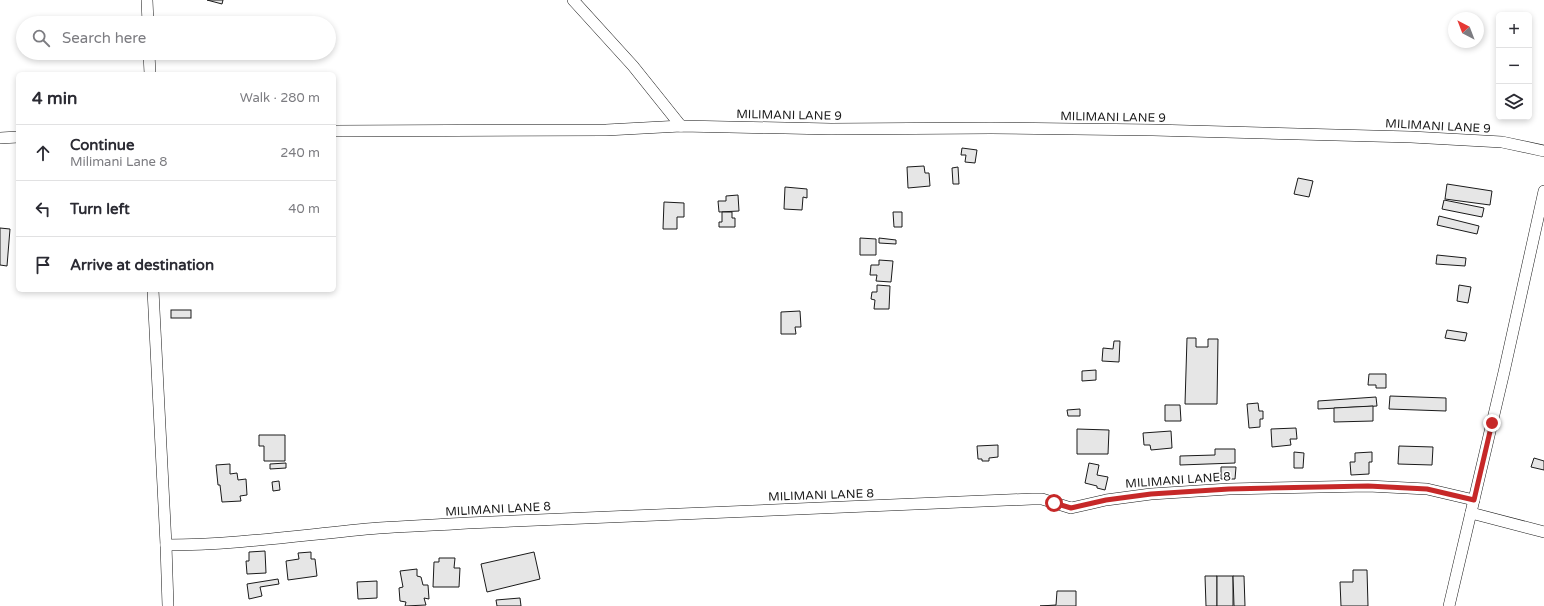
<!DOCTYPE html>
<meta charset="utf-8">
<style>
:root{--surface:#fff;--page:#f7f7f7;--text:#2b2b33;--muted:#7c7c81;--line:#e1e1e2}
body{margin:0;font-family:"Varela Round",sans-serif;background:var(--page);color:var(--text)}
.controls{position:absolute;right:12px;top:12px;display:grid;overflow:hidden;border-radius:6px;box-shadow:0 2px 6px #0003}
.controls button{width:36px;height:36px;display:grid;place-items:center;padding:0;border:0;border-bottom:1px solid var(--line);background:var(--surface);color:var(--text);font:20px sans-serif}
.compass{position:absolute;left:1448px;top:12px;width:36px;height:36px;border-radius:50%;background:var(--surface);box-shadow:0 2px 6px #0003;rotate:318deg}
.stop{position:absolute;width:12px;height:12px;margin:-9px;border:3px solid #c62828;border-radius:50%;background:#fff}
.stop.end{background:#c62828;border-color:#fff;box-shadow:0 1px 4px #0008}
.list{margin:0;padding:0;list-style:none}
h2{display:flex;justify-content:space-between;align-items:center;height:52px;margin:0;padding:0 16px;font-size:17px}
h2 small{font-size:13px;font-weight:400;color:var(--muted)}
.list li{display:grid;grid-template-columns:26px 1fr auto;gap:12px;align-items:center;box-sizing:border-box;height:56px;padding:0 16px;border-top:1px solid var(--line)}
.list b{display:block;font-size:15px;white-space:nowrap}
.list p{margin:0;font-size:13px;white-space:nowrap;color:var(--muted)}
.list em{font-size:13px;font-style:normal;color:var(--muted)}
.icon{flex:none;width:22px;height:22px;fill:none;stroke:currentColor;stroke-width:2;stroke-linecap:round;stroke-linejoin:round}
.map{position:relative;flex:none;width:1544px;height:606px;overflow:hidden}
.search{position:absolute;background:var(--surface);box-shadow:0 2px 6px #0003;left:16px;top:16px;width:320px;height:44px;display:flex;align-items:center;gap:10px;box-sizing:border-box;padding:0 14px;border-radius:22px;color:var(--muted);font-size:15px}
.panel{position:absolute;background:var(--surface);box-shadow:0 2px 6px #0003;left:16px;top:72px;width:320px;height:220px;border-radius:6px}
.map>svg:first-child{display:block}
.building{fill:#e6e6e6;stroke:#1a1a1a}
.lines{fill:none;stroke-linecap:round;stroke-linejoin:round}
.street-casing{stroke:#1a1a1a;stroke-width:12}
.street{stroke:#fff;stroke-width:11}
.route{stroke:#c62828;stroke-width:5}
.labels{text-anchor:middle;stroke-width:3;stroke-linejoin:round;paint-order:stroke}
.street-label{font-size:12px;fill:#1a1a1a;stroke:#fff}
</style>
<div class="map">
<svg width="1544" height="606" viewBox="0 0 1544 606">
<rect width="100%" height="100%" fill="#fff"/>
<g class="building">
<polygon points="207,0 223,0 222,4"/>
<polygon points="962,148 977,150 975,163 965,162 966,155 961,155"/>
<polygon points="924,166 925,173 929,173 930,186 908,188 907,167"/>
<polygon points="958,167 959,184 953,184 952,168"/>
<polygon points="1298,178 1313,181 1309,197 1294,194"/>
<polygon points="1447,184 1492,191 1490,205 1445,199"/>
<polygon points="785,187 807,189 807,198 803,197 802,210 784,209"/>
<polygon points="738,195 739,211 719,212 718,201 726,201 726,196"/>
<polygon points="1444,200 1484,208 1482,217 1442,209"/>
<polygon points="664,202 684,203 684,217 677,217 677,229 663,229"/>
<polygon points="722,212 732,212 732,218 735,218 735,227 719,227 719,222 722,222"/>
<polygon points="893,212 902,212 902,227 894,227"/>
<polygon points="1439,216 1479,226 1477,234 1437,225"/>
<polygon points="0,228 10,229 7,266 0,265"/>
<polygon points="860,238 876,239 876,255 860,255"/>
<polygon points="879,238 896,240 896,244 879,243"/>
<polygon points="1437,255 1466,258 1465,266 1436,264"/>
<polygon points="879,260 893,261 891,282 876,281 877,275 870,275 871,265 879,265"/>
<polygon points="877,285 890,286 889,309 874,309 875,300 871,299 872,292 877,292"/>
<polygon points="1459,285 1471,287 1468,303 1457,301"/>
<rect x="171" y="310" width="20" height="8"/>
<polygon points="800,311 801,327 795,327 796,334 781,334 781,312"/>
<polygon points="1447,330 1467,333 1465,341 1445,338"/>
<polygon points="1187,338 1196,338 1196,347 1208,347 1208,339 1218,339 1217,404 1185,404"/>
<polygon points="1114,341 1120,341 1119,362 1102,361 1103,348 1113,349"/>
<polygon points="1096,370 1096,380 1082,381 1082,371"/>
<polygon points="1369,374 1386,374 1386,388 1376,388 1376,385 1368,385"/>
<polygon points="1390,396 1446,398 1446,411 1389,409"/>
<polygon points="1376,397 1377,406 1318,409 1318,401"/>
<polygon points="1258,403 1259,411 1263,411 1263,419 1260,419 1260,427 1249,428 1247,404"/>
<polygon points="1165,405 1180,405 1181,421 1165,421"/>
<polygon points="1373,406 1373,421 1334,422 1334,408"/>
<polygon points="1080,409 1080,416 1068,416 1067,410"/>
<polygon points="1296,428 1297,439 1290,439 1291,445 1272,447 1271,429"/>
<polygon points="1077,429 1109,430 1108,454 1077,454"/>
<polygon points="1171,431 1172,448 1151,450 1150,445 1144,445 1143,433"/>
<polygon points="259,435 285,435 285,461 264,461 264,446 259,446"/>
<polygon points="998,445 998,457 989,458 989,461 982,461 982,459 978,459 977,446"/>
<polygon points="1399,446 1433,447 1432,465 1398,464"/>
<polygon points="1215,449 1235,449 1235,463 1180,465 1180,456 1215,455"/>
<polygon points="1294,452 1304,453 1303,468 1294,468"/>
<polygon points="1372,452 1372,462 1369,462 1369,474 1351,475 1350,462 1355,462 1355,453"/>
<polygon points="1534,458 1544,461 1544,470 1531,467"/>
<polygon points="286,463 286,468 270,469 270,464"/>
<polygon points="1089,463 1099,465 1097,475 1108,477 1105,490 1097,488 1097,486 1085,483"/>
<polygon points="230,464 230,474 237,473 238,480 246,479 247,495 240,496 241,501 222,502 220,485 218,485 216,465"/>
<polygon points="1221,467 1236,467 1235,479 1221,479"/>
<polygon points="279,481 280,490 273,491 272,482"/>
<polygon points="265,551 266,573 247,574 246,561 249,561 249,552"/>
<polygon points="311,552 311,559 315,559 317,576 288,580 286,561 299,559 298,553"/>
<polygon points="534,552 540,579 487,592 481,564"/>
<polygon points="439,558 455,558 454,568 460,568 459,587 433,587 434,562 439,562"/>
<polygon points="417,569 417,576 421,577 423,585 428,585 429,599 424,598 426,605 405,606 406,602 400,601 399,588 403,587 400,571"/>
<polygon points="1353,570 1367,570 1368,606 1341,606 1340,582 1353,582"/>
<polygon points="1205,576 1217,576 1217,606 1206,606"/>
<rect x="1217" y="576" width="16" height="30"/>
<polygon points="1233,576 1244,576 1245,606 1234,606"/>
<polygon points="278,579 279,584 260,587 262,596 249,599 247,584"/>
<polygon points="377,581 377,598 358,599 357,582"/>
<polygon points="1057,591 1076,591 1076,606 1040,606 1056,605"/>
<polygon points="520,598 521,606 497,606 496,600"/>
</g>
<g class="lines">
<g class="street-casing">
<g id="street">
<polyline points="147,0 148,23"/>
<polyline points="573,0 633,66 681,126"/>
<polyline points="149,53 150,74"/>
<polyline points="334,131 606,130 681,126 831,129 991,128 1153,130 1411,137 1502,142 1544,151"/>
<polyline points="0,138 18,137"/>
<polyline points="153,290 166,545 168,606"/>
<polyline points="1471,513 1544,532"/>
<path d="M166,545C238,545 308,534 379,528C409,526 438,525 468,523L1032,499H1042L1071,508L1106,500L1151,494L1229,489L1368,486L1427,489L1474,500"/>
<polyline points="1449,606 1504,372 1544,191"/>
</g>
</g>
<use href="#street" class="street"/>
</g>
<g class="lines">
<polyline class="route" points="1054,503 1071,508 1106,500 1151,494 1229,489 1368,486 1427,489 1474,500 1492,423"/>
</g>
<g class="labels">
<g class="street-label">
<text transform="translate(789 115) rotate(1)" y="4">MILIMANI LANE 9</text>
<text transform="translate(1113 117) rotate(1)" y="4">MILIMANI LANE 9</text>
<text transform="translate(1438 126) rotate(3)" y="4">MILIMANI LANE 9</text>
<text transform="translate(1178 480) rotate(-4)" y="4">MILIMANI LANE 8</text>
<text transform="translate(821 495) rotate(-2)" y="4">MILIMANI LANE 8</text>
<text transform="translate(498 509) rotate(-3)" y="4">MILIMANI LANE 8</text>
</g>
</g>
</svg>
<div class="controls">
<button>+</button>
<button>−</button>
<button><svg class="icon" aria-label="layers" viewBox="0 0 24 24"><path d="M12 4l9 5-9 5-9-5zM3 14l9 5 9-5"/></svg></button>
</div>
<svg class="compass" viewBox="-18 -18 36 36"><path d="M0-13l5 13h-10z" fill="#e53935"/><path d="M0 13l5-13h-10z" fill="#7c7c81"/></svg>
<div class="stop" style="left:1054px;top:503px"></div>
<div class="stop end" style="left:1492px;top:423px"></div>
<div class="search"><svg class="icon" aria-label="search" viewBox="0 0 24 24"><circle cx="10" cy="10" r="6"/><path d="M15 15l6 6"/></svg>Search here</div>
<section class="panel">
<h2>4 min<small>Walk · 280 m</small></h2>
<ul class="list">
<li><svg class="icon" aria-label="ahead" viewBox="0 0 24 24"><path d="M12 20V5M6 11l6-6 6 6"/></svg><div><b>Continue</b><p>Milimani Lane 8</p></div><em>240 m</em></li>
<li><svg class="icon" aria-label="left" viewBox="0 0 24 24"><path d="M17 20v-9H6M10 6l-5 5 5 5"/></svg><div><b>Turn left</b></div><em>40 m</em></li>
<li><svg class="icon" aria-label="arrive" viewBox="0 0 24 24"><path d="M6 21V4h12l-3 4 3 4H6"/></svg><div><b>Arrive at destination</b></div></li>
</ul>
</section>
</div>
